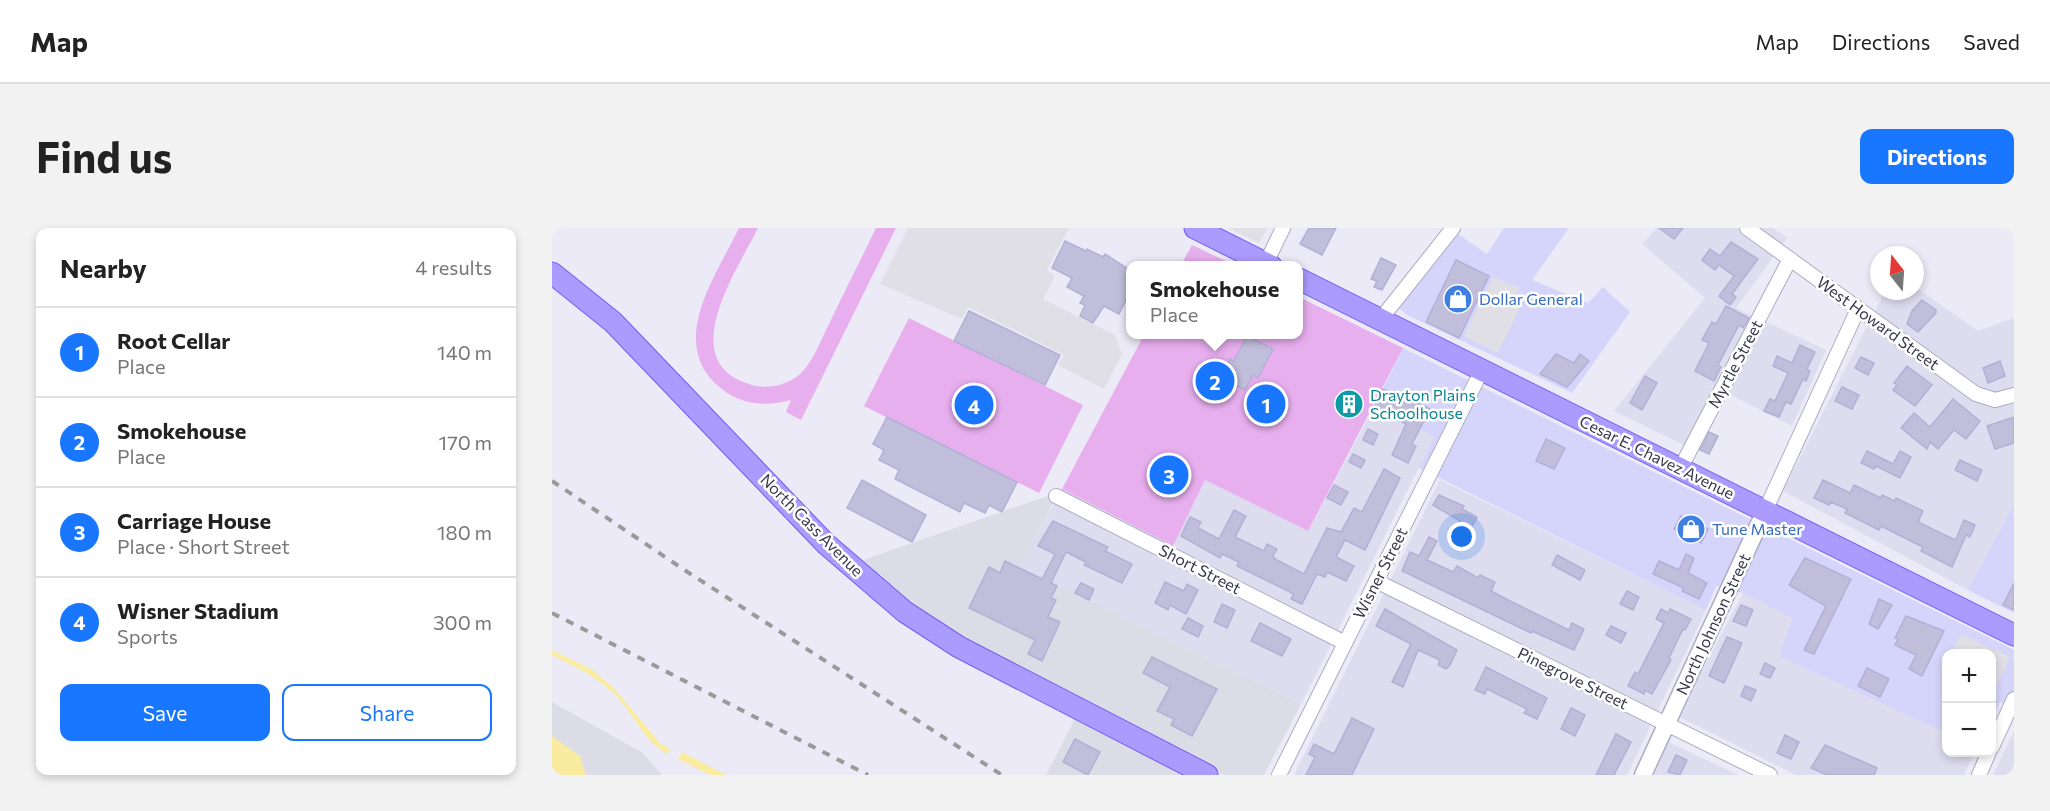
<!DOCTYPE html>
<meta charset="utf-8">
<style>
:root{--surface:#fff;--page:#f2f2f2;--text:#222;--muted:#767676;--line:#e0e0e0;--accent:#1977ff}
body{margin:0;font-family:Commissioner,sans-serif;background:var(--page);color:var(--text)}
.controls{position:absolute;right:18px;bottom:18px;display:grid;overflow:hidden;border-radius:12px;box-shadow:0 3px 9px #0003}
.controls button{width:54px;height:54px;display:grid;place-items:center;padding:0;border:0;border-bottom:2px solid var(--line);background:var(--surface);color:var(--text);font:30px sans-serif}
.compass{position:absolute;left:1318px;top:18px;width:54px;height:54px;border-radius:50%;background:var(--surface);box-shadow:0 3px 9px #0003;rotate:343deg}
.you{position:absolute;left:910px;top:309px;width:21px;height:21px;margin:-15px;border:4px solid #fff;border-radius:50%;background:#1a73e8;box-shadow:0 0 0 9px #1a73e833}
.badge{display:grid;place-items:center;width:39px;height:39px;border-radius:50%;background:var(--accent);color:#fff;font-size:20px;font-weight:700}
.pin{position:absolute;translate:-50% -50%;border:3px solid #fff;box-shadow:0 2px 6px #0006}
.popup{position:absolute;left:574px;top:33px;width:177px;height:78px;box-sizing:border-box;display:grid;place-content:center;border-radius:12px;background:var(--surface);filter:drop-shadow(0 2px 4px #0005);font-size:20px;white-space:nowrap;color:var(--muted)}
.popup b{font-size:22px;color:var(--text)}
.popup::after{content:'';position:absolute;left:50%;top:100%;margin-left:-12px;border:12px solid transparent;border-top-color:var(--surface)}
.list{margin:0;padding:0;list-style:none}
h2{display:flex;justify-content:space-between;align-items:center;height:78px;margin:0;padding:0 24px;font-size:26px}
h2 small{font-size:20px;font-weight:400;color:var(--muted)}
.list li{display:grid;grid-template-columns:39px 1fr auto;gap:18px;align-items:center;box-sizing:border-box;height:90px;padding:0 24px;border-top:2px solid var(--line)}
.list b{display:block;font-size:22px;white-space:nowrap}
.list p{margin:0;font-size:20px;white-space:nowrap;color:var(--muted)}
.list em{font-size:20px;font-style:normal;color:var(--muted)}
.actions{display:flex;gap:12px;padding:18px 24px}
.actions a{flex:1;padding:14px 0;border:2px solid var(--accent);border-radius:12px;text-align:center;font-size:21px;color:var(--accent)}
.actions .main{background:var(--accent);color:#fff}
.map{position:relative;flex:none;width:1462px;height:547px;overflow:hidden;border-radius:12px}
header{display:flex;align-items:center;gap:36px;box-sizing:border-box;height:84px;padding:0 30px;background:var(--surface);border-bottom:2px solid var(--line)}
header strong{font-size:28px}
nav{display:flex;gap:33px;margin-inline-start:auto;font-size:21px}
.intro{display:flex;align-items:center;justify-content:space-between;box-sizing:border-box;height:144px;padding:0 36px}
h1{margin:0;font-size:42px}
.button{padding:15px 27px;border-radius:12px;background:var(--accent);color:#fff;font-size:21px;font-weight:700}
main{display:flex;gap:36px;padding:0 36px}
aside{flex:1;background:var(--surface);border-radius:12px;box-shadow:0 3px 9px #0003}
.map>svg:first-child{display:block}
.residential{fill:#dedcef}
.commercial{fill:#d5d4fa}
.industrial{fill:#dcdce6}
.green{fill:#e8afef}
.parking{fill:#dfdfe5}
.water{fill:#f9eca1}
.building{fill:#c0beda;stroke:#b2b0d6;stroke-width:1.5}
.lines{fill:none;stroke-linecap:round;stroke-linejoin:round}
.minor-casing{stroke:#aeabc4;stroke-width:16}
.tertiary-casing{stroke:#aeabc4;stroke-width:19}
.primary-casing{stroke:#735ef2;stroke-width:23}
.minor{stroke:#fff;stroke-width:14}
.tertiary{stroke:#fff;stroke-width:16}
.primary{stroke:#ab9bff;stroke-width:21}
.rail{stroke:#9a9a9a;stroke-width:4;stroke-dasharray:8 8;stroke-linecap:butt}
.labels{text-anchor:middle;stroke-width:5;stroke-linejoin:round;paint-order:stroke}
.shop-label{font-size:16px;fill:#366cbe;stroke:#fff;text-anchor:start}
.street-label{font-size:16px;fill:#38374c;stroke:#fff}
.culture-label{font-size:16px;fill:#0d838f;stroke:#fff;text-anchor:start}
</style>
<header>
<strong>Map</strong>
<nav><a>Map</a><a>Directions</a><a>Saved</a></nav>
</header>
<div class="intro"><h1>Find us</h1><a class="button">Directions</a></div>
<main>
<aside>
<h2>Nearby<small>4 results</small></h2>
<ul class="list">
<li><span class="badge">1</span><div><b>Root Cellar</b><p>Place</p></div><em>140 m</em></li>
<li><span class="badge">2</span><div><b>Smokehouse</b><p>Place</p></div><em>170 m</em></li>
<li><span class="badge">3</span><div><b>Carriage House</b><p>Place · Short Street</p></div><em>180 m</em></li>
<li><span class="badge">4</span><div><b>Wisner Stadium</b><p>Sports</p></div><em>300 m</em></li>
</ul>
<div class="actions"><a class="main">Save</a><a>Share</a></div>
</aside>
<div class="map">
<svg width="1462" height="547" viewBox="0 0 1462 547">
<rect width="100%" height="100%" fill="#eceaf7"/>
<g class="residential">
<polygon points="1105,0 1221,0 1235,10 1184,80 1274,122 1240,198 1171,163 1142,222 1062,183 1153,70 1090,16"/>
<polygon points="1363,59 1426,103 1462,90 1462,277 1416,362 1231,263 1333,63 1363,63"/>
<polygon points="822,179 882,209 749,476 466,339 510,261 620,318 653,252 756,303"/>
<polygon points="888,252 1154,382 1075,547 742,547"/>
<polygon points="1191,365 1242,390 1227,428 1394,505 1394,524 1422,525 1412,547 1244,547 1129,490 1147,449"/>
<polygon points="1462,503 1462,547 1441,547"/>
<polygon points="1116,514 1186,547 1102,547"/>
</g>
<g class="commercial">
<polygon points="952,0 1017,0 980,52 1036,75 1051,59 1078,84 1020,165 855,87 847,80 906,6 935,26"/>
<polygon points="851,120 1462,422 1462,479 1448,474 1440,490 1440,425 1394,425 1394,505 1227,428 1241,390 1191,365 1164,358 1154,382 867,240 882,209 822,179"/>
<polygon points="1462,277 1462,385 1416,362"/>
</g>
<g class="industrial">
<polygon points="507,264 467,339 749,476 712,547 672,547 434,422 382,394 341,362 311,332"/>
<polygon points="0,474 91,525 110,547 0,547"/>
<polygon points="523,491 631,547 494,547"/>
</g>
<g class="green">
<path d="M187,0H206C186,41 122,133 197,156C214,162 234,158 248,146C262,133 269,111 278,94C293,63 309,31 324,0H344L249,192L234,184L239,172C215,178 191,178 170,161C113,117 164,48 187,0Z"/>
<polygon points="640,17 682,37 629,37"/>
<polygon points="747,69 851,120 756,303 653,252 621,318 510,261 592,107 747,106"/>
<polygon points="357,90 531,177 487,265 312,178"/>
</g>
<g class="parking">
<polygon points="356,0 517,0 495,42 503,48 491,71 563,107 570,126 552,161 506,137 512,127 416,79 410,91 328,56"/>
<polygon points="676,0 715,0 707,15"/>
<polygon points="941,49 968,60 961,73 969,77 946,125 912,108"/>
<polygon points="1409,406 1458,429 1440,467 1440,425 1400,425"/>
</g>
<g class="water">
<path d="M0,422L39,441L61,459L108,515L118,521L115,526C95,514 86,496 72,477C54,453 26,440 0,427Z"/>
<polygon points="0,508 28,528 34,547 0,547"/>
<polygon points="130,524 174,547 158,547 126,531"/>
</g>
<g class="building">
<polygon points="757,0 784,0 770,27 748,16"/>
<polygon points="1107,0 1131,0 1122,11"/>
<polygon points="513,13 534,23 535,21 551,29 553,26 579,43 579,62 567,86 552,78 541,95 528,88 533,77 528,75 532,68 515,59 520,50 500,40"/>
<polygon points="1179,14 1206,31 1180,66 1184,69 1178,77 1167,68 1182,48 1167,37 1163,42 1150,32 1158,21 1168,28"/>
<polygon points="829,30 844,37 830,62 822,59 825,53 819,51"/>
<polygon points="904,32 937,48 907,110 874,94"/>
<polygon points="1370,72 1384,82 1384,85 1366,104 1355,96 1360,83"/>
<polygon points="1174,78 1197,90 1191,100 1187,97 1166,137 1169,139 1162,153 1143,143 1157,115 1150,112 1160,94 1164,96"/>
<polygon points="417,83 508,127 493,157 402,113"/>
<polygon points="695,108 721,121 706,150 701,147 693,162 670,150 678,131 682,133"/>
<polygon points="1248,117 1263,124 1255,141 1258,143 1254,153 1251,151 1239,176 1234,174 1227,189 1212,183 1218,171 1223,173 1236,145 1221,138 1225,128 1240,135"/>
<polygon points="1004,126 1022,135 1028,126 1037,133 1015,159 988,146"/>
<polygon points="1309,129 1322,135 1316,147 1303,140"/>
<polygon points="1448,133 1453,148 1436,155 1431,140"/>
<polygon points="1355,138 1380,157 1363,178 1341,162 1345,157 1342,155"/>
<polygon points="1093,148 1105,155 1090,182 1078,175"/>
<polygon points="1290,159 1307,167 1300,181 1283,173"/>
<polygon points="831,161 840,165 842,163 878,181 860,216 864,218 856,235 840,227 854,196 822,179"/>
<polygon points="792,165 810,174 803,187 785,178"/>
<polygon points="1401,171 1428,193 1414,211 1402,202 1386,221 1378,214 1375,221 1349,200 1362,185 1378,199"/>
<polygon points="335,189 465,254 450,284 437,277 433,285 412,275 408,284 343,251 347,242 327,232 332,222 321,216"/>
<polygon points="1462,189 1462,215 1443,221 1435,198"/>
<polygon points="816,201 826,206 821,217 811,212"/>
<polygon points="1157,204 1166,208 1157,226 1148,222"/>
<polygon points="994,211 1013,220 1002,241 984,233"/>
<polygon points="1315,223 1341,236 1348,223 1359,229 1348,250 1324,238 1322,241 1309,235"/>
<polygon points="801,226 813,232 809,240 797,234"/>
<polygon points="613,230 633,240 622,264 602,254"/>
<polygon points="1408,232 1430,242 1425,253 1403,242"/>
<polygon points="832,241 848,250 813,322 793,312 784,329 802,338 794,353 775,344 773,349 765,346 750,376 739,371 742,366 685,338 687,334 670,326 668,330 629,308 638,289 649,294 646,300 667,311 682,282 694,288 683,309 712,323 715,316 725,321 721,328 723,331 752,346 775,300 789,304 802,280 810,284"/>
<polygon points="310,252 374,287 360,314 295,280"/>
<polygon points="1271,252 1298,265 1302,257 1329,270 1330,267 1343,273 1344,270 1371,283 1366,294 1401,311 1404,311 1412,292 1423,297 1418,309 1414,307 1400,339 1369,323 1371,319 1329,298 1327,302 1293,285 1295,281 1279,274 1277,277 1262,270"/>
<polygon points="782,257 796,264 789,277 775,270"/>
<polygon points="887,267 912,278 910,281 925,289 911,315 900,309 908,293 881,277"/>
<polygon points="1129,288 1156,301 1149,315 1122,301"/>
<polygon points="501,293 556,319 553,323 580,336 570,355 532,337 534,334 514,324 499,355 505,358 499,370 504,372 496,389 508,394 490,433 476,426 483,412 417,380 437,339 448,345 453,333 490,351 503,326 486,318"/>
<polygon points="877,309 885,313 875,332 901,344 905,338 926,350 928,347 943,354 939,363 960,374 1017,402 1020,395 1032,401 1022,422 980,403 979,405 850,343 858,324 867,328"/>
<polygon points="1134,326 1142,330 1136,345 1155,355 1147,371 1130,363 1132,360 1101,346 1107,333 1127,342"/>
<polygon points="1005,327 1033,342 1028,352 1000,337"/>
<polygon points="1253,330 1299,351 1262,426 1252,422 1274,378 1237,357"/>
<polygon points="613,354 632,363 635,356 646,362 634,386 618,377 616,382 603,375"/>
<polygon points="529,355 542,361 537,372 523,365"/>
<polygon points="1462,355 1462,382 1451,377"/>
<polygon points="1075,363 1087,369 1081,382 1068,376"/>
<polygon points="1327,371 1340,377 1326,401 1317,396"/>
<polygon points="670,376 683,382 675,400 662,394"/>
<polygon points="1189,377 1201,382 1194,398 1181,393"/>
<polygon points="833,381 905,422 898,437 894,441 886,437 888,432 866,422 851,459 840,454 859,416 824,398"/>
<polygon points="1109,381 1116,385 1118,381 1139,391 1133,402 1131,401 1117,430 1119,432 1100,466 1093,462 1092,466 1076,458 1083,444 1086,446 1112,395 1104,391"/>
<polygon points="1354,388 1392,403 1370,448 1357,441 1364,427 1343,417 1346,411 1343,410"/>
<polygon points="636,390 651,398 646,409 630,401"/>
<polygon points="708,395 739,411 730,428 699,413"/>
<polygon points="1059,398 1074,405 1069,415 1054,407"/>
<polygon points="1175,409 1190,415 1172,455 1157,448"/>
<polygon points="600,429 665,461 640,508 619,497 622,491 605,483 618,459 591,445"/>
<polygon points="1213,435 1223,440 1218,450 1208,446"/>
<polygon points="934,439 995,470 985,491 972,485 975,481 935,461 933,466 923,462"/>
<polygon points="1315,440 1337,451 1328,469 1306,458"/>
<polygon points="1193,458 1204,462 1199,473 1189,468"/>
<polygon points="1019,480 1033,487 1023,508 1009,501"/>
<polygon points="800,490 822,501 800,547 754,547 763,529 757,526 762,516 782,526"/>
<polygon points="1064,506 1079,514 1062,547 1044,547"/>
<polygon points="1233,507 1247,514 1239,531 1225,525"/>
<polygon points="523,511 548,524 536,547 511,534"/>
<polygon points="1273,517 1325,540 1322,547 1275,547 1259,540"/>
<polygon points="1124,527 1135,532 1128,547 1116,544"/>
</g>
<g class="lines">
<g class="minor-casing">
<g id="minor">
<polyline points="1195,0 1424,166 1443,172 1462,167"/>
<polyline points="714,35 731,0"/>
<polyline points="828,92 901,0"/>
<polyline points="1128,241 1238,31"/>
<polyline points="504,268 793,415"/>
<polyline points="1213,283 1306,81"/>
<polyline points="824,353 1218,547"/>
<polyline points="1440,519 1462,471"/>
<polyline points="727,547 930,142"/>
<polyline points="1427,547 1437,524"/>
</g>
</g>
<g class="tertiary-casing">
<polyline id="tertiary" points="1091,547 1213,283"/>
</g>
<g class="primary-casing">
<g id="primary">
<polyline points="643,0 719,38"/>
<polyline points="0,45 61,94 274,316 353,384 407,419 655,547"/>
<polyline points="747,51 1462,407"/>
</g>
</g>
<use href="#minor" class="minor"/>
<use href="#tertiary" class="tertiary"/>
<use href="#primary" class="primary"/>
<g class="rail">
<polyline points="0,253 134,343 450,547"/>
<polyline points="0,385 316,547"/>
</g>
</g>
<defs>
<g id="shop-disc" transform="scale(1.5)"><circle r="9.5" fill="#3f7fe0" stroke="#fff"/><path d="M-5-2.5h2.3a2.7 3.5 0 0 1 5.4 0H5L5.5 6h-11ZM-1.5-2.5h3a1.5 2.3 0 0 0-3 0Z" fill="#fff"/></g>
<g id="building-disc" transform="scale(1.5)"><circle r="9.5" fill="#0f9aa8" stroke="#fff"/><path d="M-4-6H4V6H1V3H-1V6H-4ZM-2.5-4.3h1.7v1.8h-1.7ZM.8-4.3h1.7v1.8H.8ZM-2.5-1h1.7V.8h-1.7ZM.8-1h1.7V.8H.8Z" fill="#fff"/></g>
</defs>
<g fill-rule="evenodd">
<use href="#shop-disc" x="906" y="71"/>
<use href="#building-disc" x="797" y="176"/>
<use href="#shop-disc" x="1139" y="301"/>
</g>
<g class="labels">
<g class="shop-label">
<text x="927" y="77">Dollar General</text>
<text x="1160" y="307">Tune Master</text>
</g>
<g class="street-label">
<text transform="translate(1326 95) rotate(36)" y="6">West Howard Street</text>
<text transform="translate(1183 136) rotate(-62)" y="6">Myrtle Street</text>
<text transform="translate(1105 229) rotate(26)" y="6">Cesar E. Chavez Avenue</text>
<text transform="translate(260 297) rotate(45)" y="6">North Cass Avenue</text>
<text transform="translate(648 341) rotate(27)" y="6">Short Street</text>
<text transform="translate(828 345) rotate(-63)" y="6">Wisner Street</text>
<text transform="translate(1161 396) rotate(-65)" y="6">North Johnson Street</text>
<text transform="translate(1021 450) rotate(26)" y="6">Pinegrove Street</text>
</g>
<g class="culture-label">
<text x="818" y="173">Drayton Plains<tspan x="818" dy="18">Schoolhouse</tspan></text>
</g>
</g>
</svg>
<div class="controls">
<button>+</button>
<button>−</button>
</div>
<svg class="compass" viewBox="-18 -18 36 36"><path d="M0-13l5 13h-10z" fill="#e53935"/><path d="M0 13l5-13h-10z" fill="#767676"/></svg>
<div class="you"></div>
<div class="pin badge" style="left:714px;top:176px">1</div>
<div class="pin badge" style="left:663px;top:153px">2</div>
<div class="popup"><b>Smokehouse</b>Place</div>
<div class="pin badge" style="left:617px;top:247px">3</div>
<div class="pin badge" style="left:422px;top:177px">4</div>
</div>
</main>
